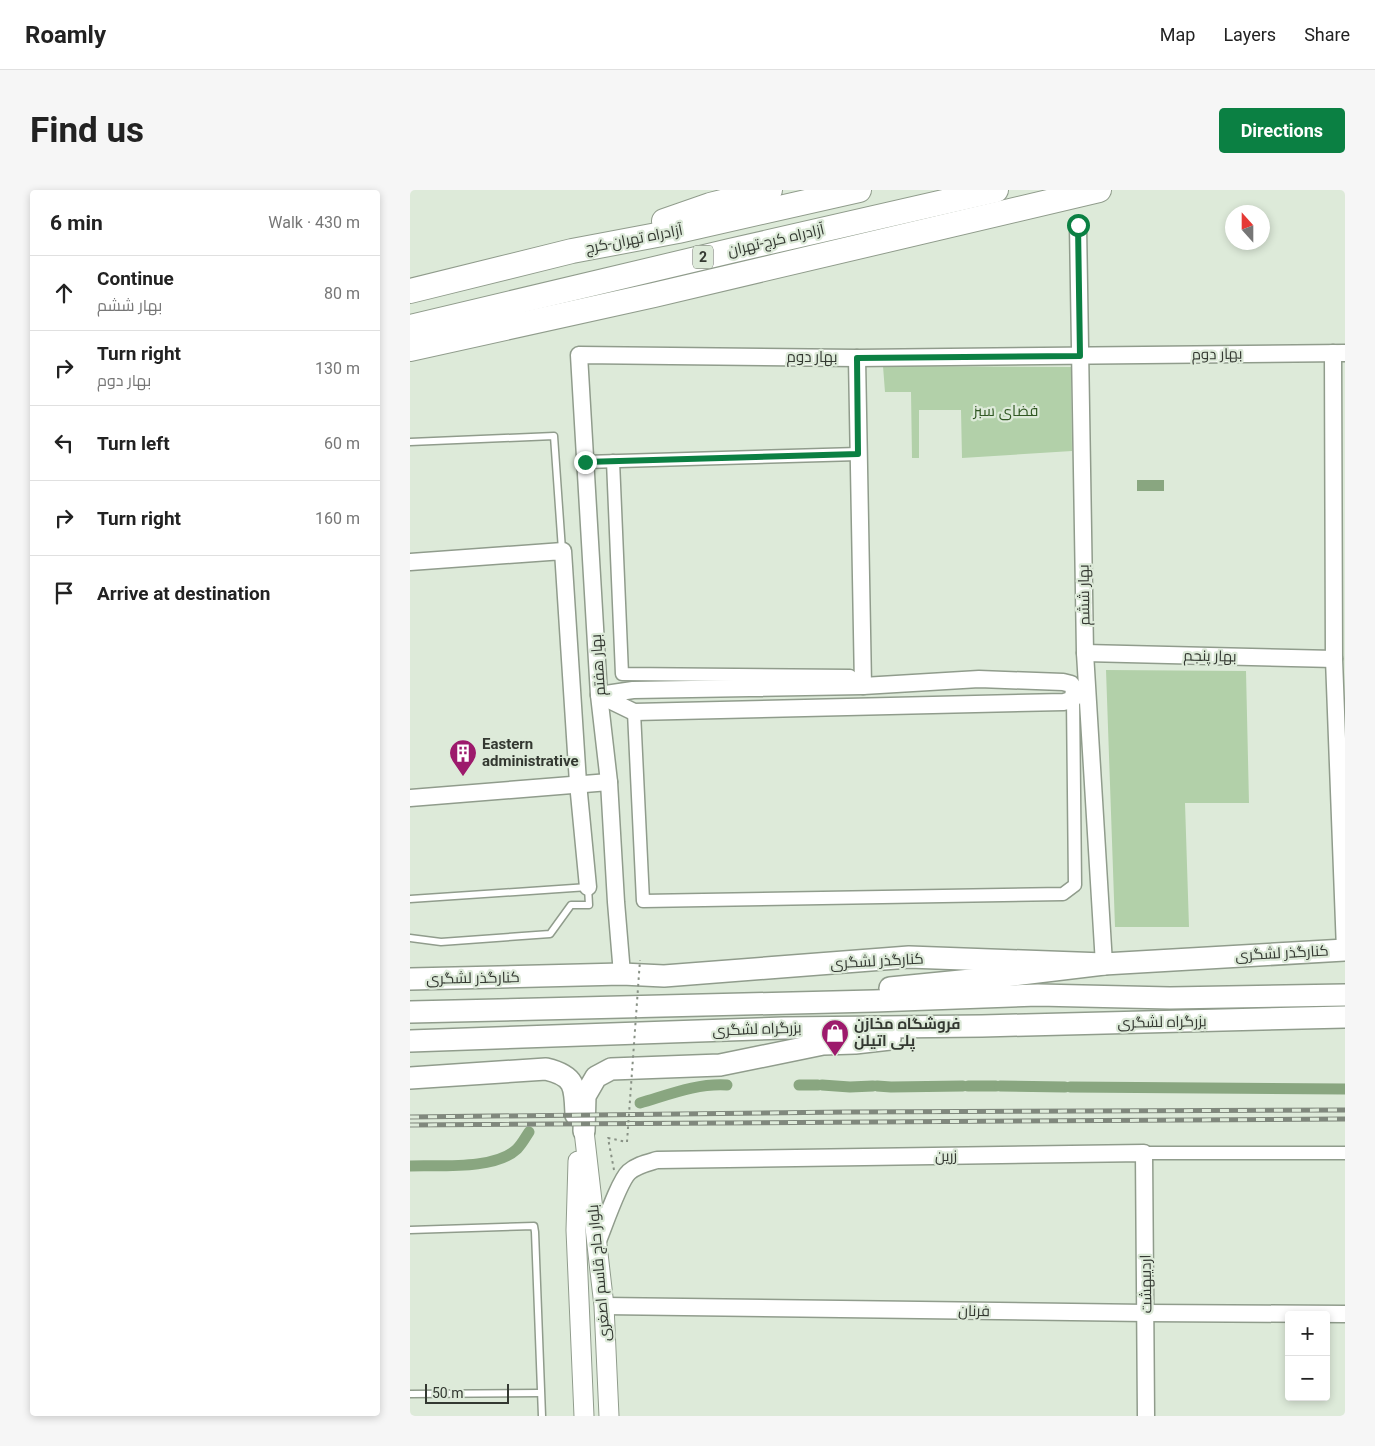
<!DOCTYPE html>
<meta charset="utf-8">
<style>
:root{--surface:#fff;--page:#f6f6f6;--text:#222;--muted:#767676;--line:#e0e0e0;--accent:#0b8043}
body{margin:0;font-family:Roboto,Cairo,sans-serif;background:var(--page);color:var(--text)}
.controls{position:absolute;right:15px;bottom:15px;display:grid;overflow:hidden;border-radius:5px;box-shadow:0 2px 8px #0003}
.controls button{width:45px;height:45px;display:grid;place-items:center;padding:0;border:0;border-bottom:1px solid var(--line);background:var(--surface);color:var(--text);font:25px sans-serif}
.compass{position:absolute;left:815px;top:15px;width:45px;height:45px;border-radius:50%;background:var(--surface);box-shadow:0 2px 8px #0003;rotate:339deg}
.scale{position:absolute;left:15px;bottom:12px;width:84px;box-sizing:border-box;padding-left:5px;border:2px solid #333831;border-top:0;font-size:14px;line-height:18px;white-space:nowrap;color:#333831;-webkit-text-stroke:4px #ddead9;paint-order:stroke}
.stop{position:absolute;width:15px;height:15px;margin:-11px;border:4px solid #0b8043;border-radius:50%;background:#fff}
.stop.end{background:#0b8043;border-color:#fff;box-shadow:0 1px 5px #0008}
.list{margin:0;padding:0;list-style:none}
h2{display:flex;justify-content:space-between;align-items:center;height:65px;margin:0;padding:0 20px;font-size:21px}
h2 small{font-size:16px;font-weight:400;color:var(--muted)}
.list li{display:grid;grid-template-columns:32px 1fr auto;gap:15px;align-items:center;box-sizing:border-box;height:75px;padding:0 20px;border-top:1px solid var(--line)}
.list b{display:block;font-size:19px;white-space:nowrap}
.list p{margin:0;font-size:16px;white-space:nowrap;color:var(--muted)}
.list em{font-size:16px;font-style:normal;color:var(--muted)}
.icon{flex:none;width:28px;height:28px;fill:none;stroke:currentColor;stroke-width:2;stroke-linecap:round;stroke-linejoin:round}
.map{position:relative;flex:none;width:935px;height:1226px;overflow:hidden;border-radius:5px}
header{display:flex;align-items:center;gap:30px;box-sizing:border-box;height:70px;padding:0 25px;background:var(--surface);border-bottom:1px solid var(--line)}
header strong{font-size:24px}
nav{display:flex;gap:28px;margin-inline-start:auto;font-size:18px}
.intro{display:flex;align-items:center;justify-content:space-between;box-sizing:border-box;height:120px;padding:0 30px}
h1{margin:0;font-size:35px}
.button{padding:12px 22px;border-radius:5px;background:var(--accent);color:#fff;font-size:18px;font-weight:700}
main{display:flex;gap:30px;padding:0 30px}
aside{flex:1;background:var(--surface);border-radius:5px;box-shadow:0 2px 8px #0003}
.map>svg:first-child{display:block}
.green{fill:#b2d0a9}
.water{fill:#89a680}
.lines{fill:none;stroke-linecap:round;stroke-linejoin:round}
.canal{stroke:#89a680;stroke-width:11}
.service-casing{stroke:#909c8c;stroke-width:9}
.minor-casing{stroke:#909c8c;stroke-width:15}
.tertiary-casing{stroke:#909c8c;stroke-width:19}
.secondary-casing{stroke:#909c8c;stroke-width:21}
.primary-casing{stroke:#909c8c;stroke-width:24}
.trunk-casing{stroke:#909c8c;stroke-width:24}
.motorway-casing{stroke:#909c8c;stroke-width:26}
.path{stroke:#889185;stroke-width:2;stroke-dasharray:2.5 4;stroke-linecap:butt}
.service{stroke:#fff;stroke-width:6}
.minor{stroke:#fff;stroke-width:12}
.tertiary{stroke:#fff;stroke-width:16}
.secondary{stroke:#fff;stroke-width:19}
.primary{stroke:#fff;stroke-width:21}
.trunk{stroke:#fff;stroke-width:21}
.motorway{stroke:#fff;stroke-width:24}
.rail-casing{stroke:#80887d;stroke-width:5}
.rail{stroke:#ddead9;stroke-width:3;stroke-dasharray:9;stroke-linecap:butt}
.path-bridge{stroke:#889185;stroke-width:2;stroke-dasharray:2.5 4;stroke-linecap:butt}
.route{stroke:#0b8043;stroke-width:6}
.labels{text-anchor:middle;stroke-width:4.5;stroke-linejoin:round;paint-order:stroke}
.shield{fill:#ddead9;stroke:#666d63;stroke-width:1}
.shield-label{font-size:14px;font-weight:bold;fill:#333831}
.street-label{font-size:15px;fill:#333831;stroke:#ddead9}
.park-label{font-size:15px;fill:#305722;stroke:#ddead9}
.poi-label{font-size:15px;font-weight:bold;fill:#333831;stroke:#ddead9;text-anchor:start}
</style>
<header>
<strong>Roamly</strong>
<nav><a>Map</a><a>Layers</a><a>Share</a></nav>
</header>
<div class="intro"><h1>Find us</h1><a class="button">Directions</a></div>
<main>
<aside>
<h2>6 min<small>Walk · 430 m</small></h2>
<ul class="list">
<li><svg class="icon" aria-label="ahead" viewBox="0 0 24 24"><path d="M12 20V5M6 11l6-6 6 6"/></svg><div><b>Continue</b><p>بهار ششم</p></div><em>80 m</em></li>
<li><svg class="icon" aria-label="right" viewBox="0 0 24 24"><path d="M7 20v-9h11M14 6l5 5-5 5"/></svg><div><b>Turn right</b><p>بهار دوم</p></div><em>130 m</em></li>
<li><svg class="icon" aria-label="left" viewBox="0 0 24 24"><path d="M17 20v-9H6M10 6l-5 5 5 5"/></svg><div><b>Turn left</b></div><em>60 m</em></li>
<li><svg class="icon" aria-label="right" viewBox="0 0 24 24"><path d="M7 20v-9h11M14 6l5 5-5 5"/></svg><div><b>Turn right</b></div><em>160 m</em></li>
<li><svg class="icon" aria-label="arrive" viewBox="0 0 24 24"><path d="M6 21V4h12l-3 4 3 4H6"/></svg><div><b>Arrive at destination</b></div></li>
</ul>
</aside>
<div class="map">
<svg width="935" height="1226" viewBox="0 0 935 1226">
<rect width="100%" height="100%" fill="#ddead9"/>
<g class="green">
<polygon points="473,176 661,177 662,261 552,268 551,220 509,220 509,268 502,268 501,202 475,202"/>
<polygon points="696,480 836,481 839,613 775,613 779,737 705,737"/>
</g>
<rect class="water" x="727" y="290" width="27" height="11"/>
<g class="lines">
<g class="canal">
<polyline points="389,895 408,895"/>
<polyline points="412,895 440,897 463,896"/>
<polyline points="467,896 481,897 553,896"/>
<polyline points="558,896 586,896"/>
<polyline points="590,896 655,897"/>
<polyline points="660,897 935,899"/>
<path d="M230,913C258,905 287,893 317,895"/>
<path d="M0,976C30,975 85,980 107,959C112,954 115,948 119,942"/>
</g>
<g class="service-casing">
<g id="service">
<polyline points="0,252 144,246 152,360"/>
<polyline points="0,709 178,697 179,715 161,715 140,744 31,752 0,748"/>
<polyline points="0,1040 124,1036 125,1042 132,1226"/>
<polyline points="0,1204 130,1203"/>
</g>
</g>
<g class="minor-casing">
<g id="minor">
<polyline points="203,271 212,484 440,486 453,496"/>
<polyline points="175,272 448,264"/>
<polyline points="224,522 233,711 653,704 665,695 663,509"/>
<polyline points="734,963 935,963"/>
</g>
</g>
<g class="tertiary-casing">
<g id="tertiary">
<polyline points="668,35 675,463 694,774"/>
<polyline points="923,163 924,469 935,760"/>
<polyline points="447,168 453,496"/>
<polyline points="0,372 153,361 168,593 178,697"/>
<polyline points="675,463 924,469"/>
<polygon points="569,489 653,492 661,494 664,498 663,509 654,512 224,522 189,505 223,500 453,496"/>
<polyline points="0,608 199,592"/>
<polyline points="212,784 206,712 199,592 189,505 169,165 447,168 935,163"/>
<path d="M187,1053C193,1039 209,991 219,982C227,975 237,973 247,970L734,963L736,1226"/>
<polyline points="194,1116 736,1123 935,1124"/>
</g>
</g>
<g class="secondary-casing">
<g id="secondary">
<polyline points="174,941 194,1116 199,1226"/>
<polyline points="168,971 166,1040 174,1226"/>
</g>
</g>
<g class="primary-casing">
<polyline id="primary" points="0,789 212,784 254,786 499,767 694,774 935,760"/>
</g>
<g class="trunk-casing">
<g id="trunk">
<polyline points="480,798 561,790 694,774"/>
<polyline points="0,822 464,811 628,805 760,808 935,805"/>
<polyline points="0,851 374,838 572,836 935,827"/>
<path d="M0,888L136,879C166,886 165,897 166,925"/>
<polyline points="174,941 175,906 186,887 201,879 310,875 413,854 445,853 480,849"/>
</g>
</g>
<g class="motorway-casing">
<g id="motorway">
<polyline points="254,31 300,15 360,0"/>
<polyline points="0,101 162,61 268,41 449,0"/>
<polyline points="0,137 320,61 586,0"/>
<polyline points="0,159 244,105 689,0"/>
</g>
</g>
<polyline class="path" points="204,980 198,948 217,952"/>
<use href="#service" class="service"/>
<use href="#minor" class="minor"/>
<use href="#tertiary" class="tertiary"/>
<use href="#secondary" class="secondary"/>
<use href="#primary" class="primary"/>
<use href="#trunk" class="trunk"/>
<use href="#motorway" class="motorway"/>
<g class="rail-casing">
<g id="rail">
<polyline points="0,927 437,922 935,920"/>
<polyline points="0,935 935,929"/>
</g>
</g>
<use href="#rail" class="rail"/>
<polyline class="path-bridge" points="217,952 230,770"/>
</g>
<g class="lines">
<polyline class="route" points="175,272 448,264 447,168 670,166 668,35"/>
</g>
<defs>
<g id="building-pin" transform="scale(1.4375)"><path d="M0 17L-7.5 6A9.5 9.5 0 1 1 7.5 6Z" fill="#9d1a6c" stroke="#ddead9"/><path d="M-4-6H4V6H1V3H-1V6H-4ZM-2.5-4.3h1.7v1.8h-1.7ZM.8-4.3h1.7v1.8H.8ZM-2.5-1h1.7V.8h-1.7ZM.8-1h1.7V.8H.8Z" fill="#fff"/></g>
<g id="shop-pin" transform="scale(1.4375)"><path d="M0 17L-7.5 6A9.5 9.5 0 1 1 7.5 6Z" fill="#9d1a6c" stroke="#ddead9"/><path d="M-5-2.5h2.3a2.7 3.5 0 0 1 5.4 0H5L5.5 6h-11ZM-1.5-2.5h3a1.5 2.3 0 0 0-3 0Z" fill="#fff"/></g>
</defs>
<g fill-rule="evenodd">
<use href="#building-pin" x="53" y="563"/>
<use href="#shop-pin" x="425" y="843"/>
</g>
<g class="labels">
<rect class="shield" x="283" y="55.5" width="20" height="23" rx="4"/>
<g class="shield-label">
<text x="293" y="72">2</text>
</g>
<g class="street-label">
<text transform="translate(224 49) rotate(-11)" y="5">آزادراه تهران-کرج</text>
<text transform="translate(366 50) rotate(-13)" y="5">آزادراه کرج-تهران</text>
<text transform="translate(807 164) rotate(-1)" y="5">بهار دوم</text>
<text x="402" y="172">بهار دوم</text>
<text transform="translate(674 405) rotate(-91)" y="5">بهار ششم</text>
<text transform="translate(800 466) rotate(1)" y="5">بهار پنجم</text>
<text transform="translate(188 475) rotate(-94)" y="5">بهار هفتم</text>
<text transform="translate(872 763) rotate(-3)" y="5">کنارگذر لشگری</text>
<text transform="translate(467 771) rotate(-3)" y="5">کنارگذر لشگری</text>
<text transform="translate(63 788) rotate(-1)" y="5">کنارگذر لشگری</text>
<text transform="translate(752 832) rotate(-1)" y="5">بزرگراه لشگری</text>
<text transform="translate(347 839) rotate(-2)" y="5">بزرگراه لشگری</text>
<text transform="translate(536 966) rotate(-1)" y="5">زرین</text>
<text transform="translate(189 1083) rotate(-95)" y="5">بلوار حاج قاسم اصغری</text>
<text transform="translate(736 1094) rotate(-91)" y="5">اردیبهشت</text>
<text transform="translate(564 1121) rotate(1)" y="5">فرنان</text>
</g>
<g class="park-label">
<text x="596" y="226">فضای سبز</text>
</g>
<g class="poi-label">
<text x="72" y="559">Eastern<tspan x="72" dy="17">administrative</tspan></text>
<text x="444" y="839">فروشگاه مخازن<tspan x="444" dy="17">پلی اتیلن</tspan></text>
</g>
</g>
</svg>
<div class="controls">
<button>+</button>
<button>−</button>
</div>
<svg class="compass" viewBox="-18 -18 36 36"><path d="M0-13l5 13h-10z" fill="#e53935"/><path d="M0 13l5-13h-10z" fill="#767676"/></svg>
<div class="scale">50 m</div>
<div class="stop" style="left:668px;top:35px"></div>
<div class="stop end" style="left:175px;top:272px"></div>
</div>
</main>
